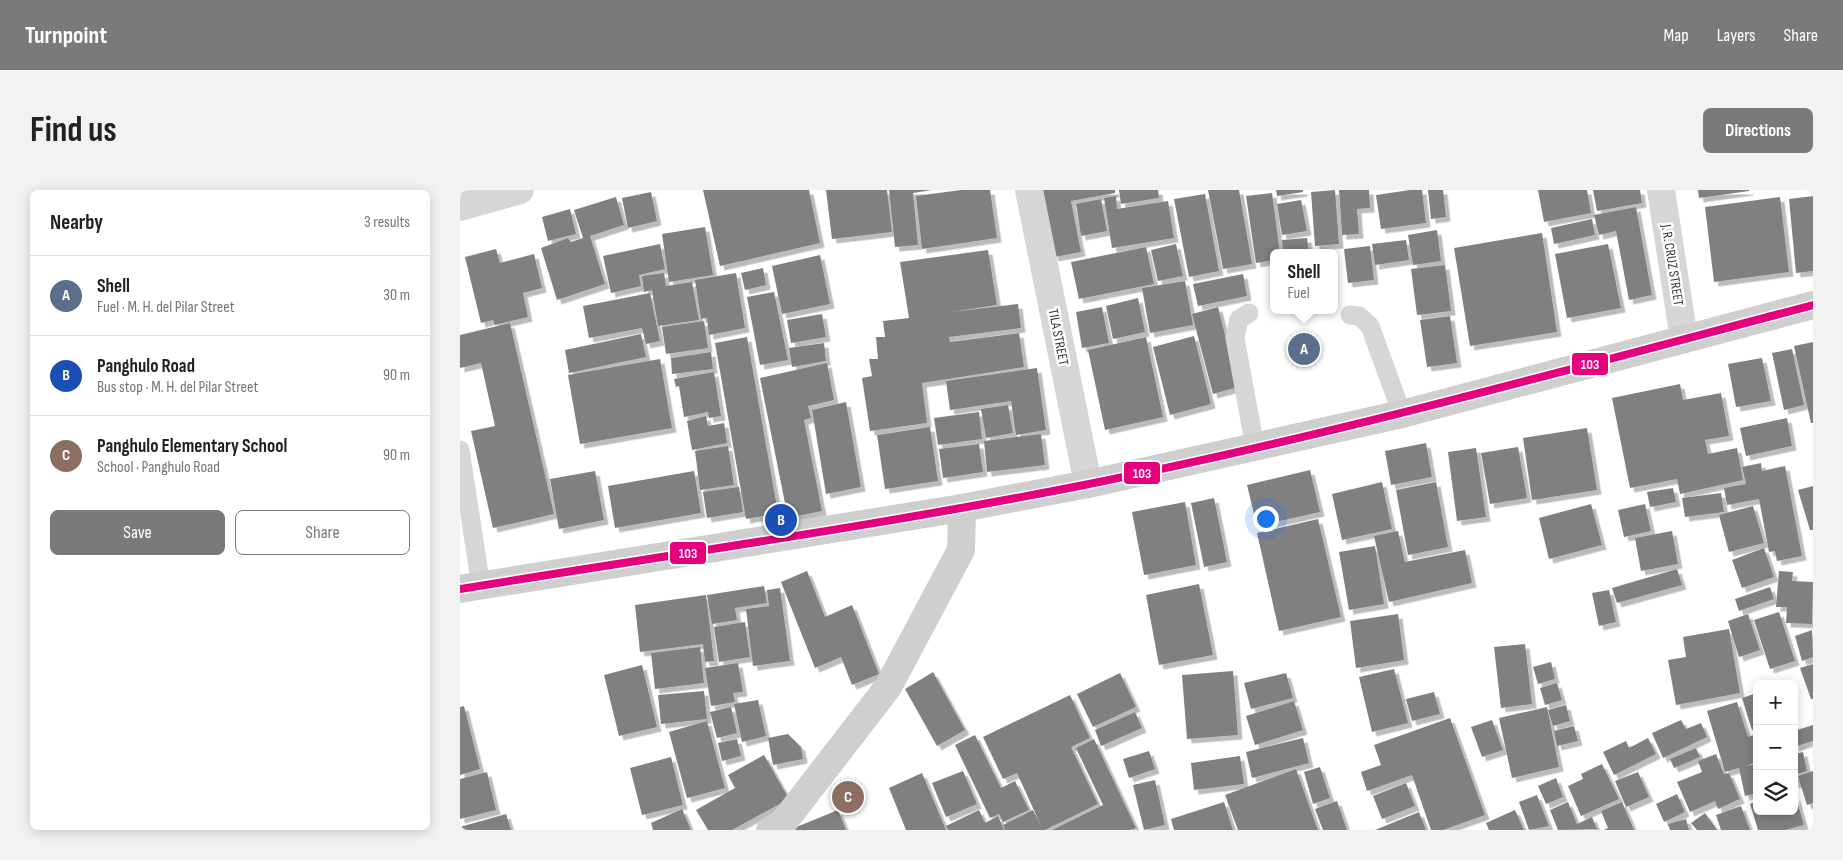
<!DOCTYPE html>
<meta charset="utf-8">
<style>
:root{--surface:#fff;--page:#f2f2f2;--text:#202124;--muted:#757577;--line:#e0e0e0;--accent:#7a7a7a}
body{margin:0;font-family:"Sofia Sans Condensed",sans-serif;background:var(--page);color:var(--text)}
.controls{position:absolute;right:15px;bottom:15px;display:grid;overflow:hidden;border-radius:8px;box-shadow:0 2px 12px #0003}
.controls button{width:45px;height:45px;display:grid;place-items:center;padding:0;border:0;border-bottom:1px solid var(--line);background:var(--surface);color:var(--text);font:25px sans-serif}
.you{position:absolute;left:805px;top:328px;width:18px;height:18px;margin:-12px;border:4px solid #fff;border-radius:50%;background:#1a73e8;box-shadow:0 0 0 8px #1a73e833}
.badge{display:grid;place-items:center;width:32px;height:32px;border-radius:50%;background:var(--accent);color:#fff;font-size:16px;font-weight:700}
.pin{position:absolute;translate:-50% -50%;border:2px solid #fff;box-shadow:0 1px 5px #0006}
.popup{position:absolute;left:810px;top:59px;width:68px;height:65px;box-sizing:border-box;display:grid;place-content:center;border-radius:8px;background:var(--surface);filter:drop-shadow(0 1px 4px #0005);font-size:16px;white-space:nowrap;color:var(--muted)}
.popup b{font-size:19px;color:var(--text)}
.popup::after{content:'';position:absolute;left:50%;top:100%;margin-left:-10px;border:10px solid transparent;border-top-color:var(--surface)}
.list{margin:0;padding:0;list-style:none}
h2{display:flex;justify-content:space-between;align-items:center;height:65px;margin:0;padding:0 20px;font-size:21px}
h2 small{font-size:16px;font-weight:400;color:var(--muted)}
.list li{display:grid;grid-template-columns:32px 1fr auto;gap:15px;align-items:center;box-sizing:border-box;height:80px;padding:0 20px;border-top:1px solid var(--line)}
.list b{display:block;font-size:19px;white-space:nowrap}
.list p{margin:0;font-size:16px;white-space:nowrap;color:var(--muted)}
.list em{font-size:16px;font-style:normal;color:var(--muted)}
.actions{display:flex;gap:10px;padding:15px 20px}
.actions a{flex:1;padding:11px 0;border:1px solid var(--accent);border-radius:8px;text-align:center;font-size:18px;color:var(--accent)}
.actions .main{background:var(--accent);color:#fff}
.icon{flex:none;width:28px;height:28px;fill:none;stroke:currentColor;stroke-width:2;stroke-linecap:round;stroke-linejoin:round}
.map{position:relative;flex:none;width:1353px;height:640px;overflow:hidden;border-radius:8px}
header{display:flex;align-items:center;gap:30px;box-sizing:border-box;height:70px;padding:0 25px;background:var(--accent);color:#fff}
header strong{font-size:24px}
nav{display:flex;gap:28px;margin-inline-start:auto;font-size:18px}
.intro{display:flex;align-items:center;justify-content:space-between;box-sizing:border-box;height:120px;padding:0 30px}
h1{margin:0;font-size:35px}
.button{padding:12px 22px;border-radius:8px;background:var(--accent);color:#fff;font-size:18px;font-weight:700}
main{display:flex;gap:30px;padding:0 30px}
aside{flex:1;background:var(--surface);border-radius:8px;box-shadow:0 2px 12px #0003}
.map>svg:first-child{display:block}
.building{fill:#808080;filter:url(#shadow)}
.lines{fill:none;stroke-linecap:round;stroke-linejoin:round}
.service{stroke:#d6d6d6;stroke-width:19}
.minor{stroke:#d6d6d6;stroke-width:28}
.secondary{stroke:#cfcfcf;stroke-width:28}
.bus-1-casing{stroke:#fff;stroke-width:11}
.bus-1{stroke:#e5007d;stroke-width:8}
.labels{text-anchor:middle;stroke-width:5;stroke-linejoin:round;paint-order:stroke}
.street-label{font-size:14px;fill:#323232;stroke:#fff}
.line-badge{stroke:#fff;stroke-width:2}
.badge-label{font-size:14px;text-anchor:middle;font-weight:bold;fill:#fff}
</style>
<header>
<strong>Turnpoint</strong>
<nav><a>Map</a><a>Layers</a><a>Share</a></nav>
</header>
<div class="intro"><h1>Find us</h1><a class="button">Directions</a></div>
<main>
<aside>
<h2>Nearby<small>3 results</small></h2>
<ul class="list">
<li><span class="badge" style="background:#5c6f8a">A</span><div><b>Shell</b><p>Fuel · M. H. del Pilar Street</p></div><em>30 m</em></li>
<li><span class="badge" style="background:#1a4fb4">B</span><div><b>Panghulo Road</b><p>Bus stop · M. H. del Pilar Street</p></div><em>90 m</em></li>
<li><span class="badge" style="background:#8d6e63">C</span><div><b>Panghulo Elementary School</b><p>School · Panghulo Road</p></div><em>90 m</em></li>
</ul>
<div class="actions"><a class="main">Save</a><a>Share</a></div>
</aside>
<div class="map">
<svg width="1353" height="640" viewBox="0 0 1353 640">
<defs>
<filter id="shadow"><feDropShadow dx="4.5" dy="4.5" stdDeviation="0" flood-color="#0004"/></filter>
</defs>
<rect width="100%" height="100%" fill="#fff"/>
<g class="building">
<polygon points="243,0 349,0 360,53 260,76"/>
<polygon points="366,0 427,0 432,42 372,49"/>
<polygon points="429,0 472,0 453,3 458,55 435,57"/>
<polygon points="501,0 530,0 537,48 462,59 456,6"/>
<polygon points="581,0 655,0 655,3 611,11 621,62 594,67"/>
<polygon points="659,0 698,0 699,8 661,14"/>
<polygon points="748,0 779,0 792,74 763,79"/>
<polygon points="816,0 843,0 843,2 817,6"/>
<polygon points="875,0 879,54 855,56 851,2"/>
<polygon points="879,0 909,0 910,18 897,19 899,44 882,45"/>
<polygon points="950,0 962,0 966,33 921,39 916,5"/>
<polygon points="968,0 983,0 986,27 971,29"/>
<polygon points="1078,0 1127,0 1131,23 1084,32"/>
<polygon points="1133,0 1180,0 1182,13 1137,21"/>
<polygon points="1238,0 1289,0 1289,1 1239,8"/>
<polygon points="191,2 197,31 168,38 162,8"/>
<polygon points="812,3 820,63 814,63 814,70 796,73 786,6"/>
<polygon points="745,4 759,81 729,87 714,9"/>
<polygon points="656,6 657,19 708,11 714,48 652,58 644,8"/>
<polygon points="1353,6 1353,81 1336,83 1329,9"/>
<polygon points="156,7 164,35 130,46 145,94 97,110 81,58 108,48 111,52 123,48 114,20"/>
<polygon points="1320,7 1329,82 1254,92 1245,17"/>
<polygon points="641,9 647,41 621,46 616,14"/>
<polygon points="841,10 847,41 822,45 817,14"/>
<polygon points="1176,17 1192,105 1169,110 1156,41 1139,45 1134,25"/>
<polygon points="110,19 116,44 88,51 82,27"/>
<polygon points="1132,29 1135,45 1094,54 1091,38"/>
<polygon points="245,37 253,85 209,92 202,44"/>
<polygon points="977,40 981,71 953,75 948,45"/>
<polygon points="1082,43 1097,142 1010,156 994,58"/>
<polygon points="847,48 849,63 823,63 822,50"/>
<polygon points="946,50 949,70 915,75 912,54"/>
<polygon points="200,54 205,79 179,85 181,96 151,103 143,66"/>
<polygon points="716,54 723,86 698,91 691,60"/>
<polygon points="1148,54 1161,118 1107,128 1095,64"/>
<polygon points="910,56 914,90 888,93 884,59"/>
<polygon points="686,57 694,94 619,109 611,72"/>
<polygon points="36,59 40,73 74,64 82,98 63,103 68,127 35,135 33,130 21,133 5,67"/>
<polygon points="528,60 537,115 491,122 558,114 561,138 489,147 490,152 559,143 564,177 462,193 467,233 410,241 402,188 412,186 409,169 418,169 416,147 425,147 423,131 449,128 440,72"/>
<polygon points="360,65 370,114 322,124 312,76"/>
<polygon points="985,75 991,121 957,125 951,79"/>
<polygon points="303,78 306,95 285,100 281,83"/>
<polygon points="204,83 206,96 232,92 239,130 198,136 192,100 184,102 182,86"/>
<polygon points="276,83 285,138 249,145 247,128 241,129 235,90"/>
<polygon points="783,84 787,106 738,116 733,94"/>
<polygon points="725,91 733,135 690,143 682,98"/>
<polygon points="314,102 328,170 300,175 287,107"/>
<polygon points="190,103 200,151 186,154 182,138 129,148 123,116"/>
<polygon points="678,108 685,142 653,149 646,116"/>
<polygon points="642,117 649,153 622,158 616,122"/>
<polygon points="758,117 778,197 753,204 732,124"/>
<polygon points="362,124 366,147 331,153 327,130"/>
<polygon points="990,126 997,173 967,177 960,130"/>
<polygon points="244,131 248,158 206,164 202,137"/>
<polygon points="50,133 94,324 33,338 11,241 35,236 21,173 0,178 0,145"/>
<polygon points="181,144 186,167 109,183 105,160"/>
<polygon points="734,146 751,214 710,225 693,157"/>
<polygon points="287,147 318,323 286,329 255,153"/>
<polygon points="686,147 703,227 645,240 628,160"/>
<polygon points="1353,152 1353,233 1351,233 1334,156"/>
<polygon points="364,153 366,171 332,177 329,158"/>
<polygon points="1332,159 1344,215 1324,220 1312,163"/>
<polygon points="251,162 253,179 212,184 211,168"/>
<polygon points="1302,168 1311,211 1276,217 1268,174"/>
<polygon points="200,169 212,238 120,254 108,185"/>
<polygon points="367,173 374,210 348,216 351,228 344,230 362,321 328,328 300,188"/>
<polygon points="577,178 586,240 556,245 551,211 490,220 486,191"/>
<polygon points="254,182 261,226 249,228 248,222 224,227 219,196 216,197 214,189"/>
<polygon points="1220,194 1223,210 1261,203 1269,246 1245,250 1248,264 1277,258 1283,290 1220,304 1217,289 1170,298 1152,208"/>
<polygon points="386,212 401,297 366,304 352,220"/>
<polygon points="548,215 553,243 526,248 521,219"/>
<polygon points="519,222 522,249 478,255 474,228"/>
<polygon points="246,226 248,236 264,233 267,253 232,260 227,231"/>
<polygon points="1327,228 1332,256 1286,266 1280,238"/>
<polygon points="470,237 478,291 425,299 417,245"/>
<polygon points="1127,238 1137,300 1072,310 1063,248"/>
<polygon points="581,244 585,275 527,282 524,251"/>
<polygon points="966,253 972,287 931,295 925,261"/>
<polygon points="519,254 523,282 483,288 479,259"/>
<polygon points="268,256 274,295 240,300 235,261"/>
<polygon points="1058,257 1067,308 1030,314 1021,263"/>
<polygon points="1016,258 1026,327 997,331 988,262"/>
<polygon points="1301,273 1302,281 1325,276 1342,366 1317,371 1315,361 1309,362 1299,309 1267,315 1264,298 1286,294 1282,277"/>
<polygon points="850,280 860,322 797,336 787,295"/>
<polygon points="135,281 144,330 99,339 90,289"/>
<polygon points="234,281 241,323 155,338 148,296"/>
<polygon points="922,292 932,339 882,350 872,304"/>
<polygon points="976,292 988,357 948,365 936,300"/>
<polygon points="1353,296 1353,340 1350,340 1338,300"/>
<polygon points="279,297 283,322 247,328 243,302"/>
<polygon points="1213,298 1216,312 1190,317 1187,302"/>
<polygon points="1261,303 1264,322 1225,327 1222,308"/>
<polygon points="754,308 767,372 744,377 731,313"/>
<polygon points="725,312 736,375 684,385 672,322"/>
<polygon points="1131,314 1142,355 1089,369 1079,328"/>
<polygon points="1185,314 1191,341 1164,347 1158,320"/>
<polygon points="1293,316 1304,353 1269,362 1259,325"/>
<polygon points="858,329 881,427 819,441 797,343"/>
<polygon points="938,341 945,372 1005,360 1012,393 929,412 914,346"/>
<polygon points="1212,341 1218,374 1181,381 1175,348"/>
<polygon points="915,356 924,414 889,420 879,362"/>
<polygon points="1304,358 1314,387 1282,398 1272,370"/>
<polygon points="1217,379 1222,395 1157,413 1152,398"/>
<polygon points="347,381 365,427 392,415 419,484 392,495 381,467 355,478 321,392"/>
<polygon points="1319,381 1333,382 1332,391 1353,392 1352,434 1326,433 1327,417 1316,417"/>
<polygon points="739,394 753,465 699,475 686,405"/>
<polygon points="304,396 307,413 275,418 277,430 252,434 247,405"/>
<polygon points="1310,397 1314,409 1279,421 1275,409"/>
<polygon points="320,398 330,471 293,476 286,419 309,416 307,400"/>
<polygon points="1149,400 1156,432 1139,436 1132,403"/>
<polygon points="246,405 254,471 245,472 243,454 180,462 175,415"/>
<polygon points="1319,422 1335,471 1310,479 1294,430"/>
<polygon points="938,424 944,470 896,478 890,431"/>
<polygon points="1288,424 1300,460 1279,467 1268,431"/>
<polygon points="285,432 290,467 259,472 254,437"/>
<polygon points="1269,439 1280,503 1216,515 1208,470 1226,467 1223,447"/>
<polygon points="1352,440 1353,467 1342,471 1335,446"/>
<polygon points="1065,454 1072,514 1041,518 1034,457"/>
<polygon points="240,457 244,493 195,499 191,463"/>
<polygon points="1091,472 1095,489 1078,494 1073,477"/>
<polygon points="278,473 283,502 273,503 275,512 251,516 245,478"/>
<polygon points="1353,474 1353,509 1351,509 1340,478"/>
<polygon points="182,475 197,537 159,546 144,485"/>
<polygon points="934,479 948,533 912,542 899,487"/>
<polygon points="773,481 778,545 727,549 722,485"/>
<polygon points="473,482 505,540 477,556 445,499"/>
<polygon points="660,483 676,517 633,537 617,504"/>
<polygon points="826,483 833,508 791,519 784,493"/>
<polygon points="1097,493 1102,510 1085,515 1080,498"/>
<polygon points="244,501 247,529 201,534 198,505"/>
<polygon points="974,502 980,524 952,531 946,509"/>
<polygon points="1297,503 1297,539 1292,540 1282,508"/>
<polygon points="610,505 630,548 611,557 638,614 585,640 545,640 543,635 573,620 582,638 557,583 543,589 523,547"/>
<polygon points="298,510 306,546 282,552 274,514"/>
<polygon points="834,511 843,540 795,555 786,526"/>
<polygon points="1277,512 1288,547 1297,544 1297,572 1286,576 1297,574 1297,603 1285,606 1279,578 1265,582 1247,521"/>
<polygon points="1106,515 1110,531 1093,536 1088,520"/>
<polygon points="4,516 20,579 0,585 0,517"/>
<polygon points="271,517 277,543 257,548 250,522"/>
<polygon points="1087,517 1099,577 1052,588 1039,528"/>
<polygon points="675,522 682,538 641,556 635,540"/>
<polygon points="990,528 1025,625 983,640 971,640 952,585 907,601 901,582 921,575 914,555"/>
<polygon points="1032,530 1043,560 1022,567 1011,537"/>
<polygon points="1221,530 1226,539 1241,533 1247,547 1203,568 1192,543"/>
<polygon points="247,531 265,598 227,608 209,542"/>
<polygon points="1353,535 1353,551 1334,557 1334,541"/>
<polygon points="1114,536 1118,551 1097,556 1094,541"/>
<polygon points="328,544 341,557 343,569 313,575 308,548"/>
<polygon points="515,545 541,598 555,591 569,620 543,632 539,624 530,628 495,555"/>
<polygon points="843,548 849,573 792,588 786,562"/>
<polygon points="1188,548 1196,564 1154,585 1143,562 1166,551 1169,558"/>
<polygon points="277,549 281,566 262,571 258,553"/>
<polygon points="634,549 676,638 670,640 592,640 643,615 616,558"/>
<polygon points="1236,558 1240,567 1214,578 1210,569"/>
<polygon points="689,561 695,579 669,588 663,569"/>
<polygon points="1343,562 1347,581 1337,584 1339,593 1334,594 1334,564"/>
<polygon points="1256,564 1264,584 1269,583 1280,609 1258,619 1255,611 1230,622 1217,592 1242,582 1238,571"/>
<polygon points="304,565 329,609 272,640 248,640 236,620 275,598 268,585"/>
<polygon points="780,566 784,594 734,600 731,573"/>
<polygon points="211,567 223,615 182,625 170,578"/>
<polygon points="1142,574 1159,609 1121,626 1108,596 1123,589 1121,584"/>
<polygon points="860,577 870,608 853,614 844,582"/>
<polygon points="836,579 858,640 778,640 765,605"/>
<polygon points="503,581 517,614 486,627 472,593"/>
<polygon points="1353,581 1353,613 1347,615 1338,586"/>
<polygon points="27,582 36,620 0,629 0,589"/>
<polygon points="1178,582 1189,607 1166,617 1155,591"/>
<polygon points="462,583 486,640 446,640 429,598"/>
<polygon points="1096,588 1103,607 1086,614 1078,596"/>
<polygon points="695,590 705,635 684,640 673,595"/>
<polygon points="946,593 955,616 922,629 913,606"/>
<polygon points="1217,604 1225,622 1204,632 1196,614"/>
<polygon points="1335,604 1344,635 1325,640 1298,640 1290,614 1297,611 1297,621 1334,621"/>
<polygon points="1077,605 1089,636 1069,640 1059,612"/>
<polygon points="877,611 887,640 863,640 855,619"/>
<polygon points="764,612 773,640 714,640 711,629"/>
<polygon points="1108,612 1117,634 1132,627 1137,639 1098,640 1090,620"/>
<polygon points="1162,612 1174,640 1144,640 1148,638 1141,621"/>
<polygon points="1281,616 1290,640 1261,640 1256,625"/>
<polygon points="222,619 231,640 193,640 191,633"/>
<polygon points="378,620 386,640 335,640 334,638"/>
<polygon points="519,620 525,633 538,626 544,640 488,640 486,636"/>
<polygon points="1055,620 1064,640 1029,640 1026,633"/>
<polygon points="959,622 966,640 915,640"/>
<polygon points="1245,623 1257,640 1237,640 1231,633"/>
<polygon points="46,624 51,640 0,640 0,637"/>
<polygon points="1226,629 1229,640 1210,640 1208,634"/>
</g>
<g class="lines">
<g class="service">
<polyline points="789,123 779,129 775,148 795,257"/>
<polyline points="890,125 899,126 910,136 942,224"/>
<polyline points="0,260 21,396"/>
</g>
<g class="minor">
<polyline points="569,0 628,294"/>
<polyline points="1201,0 1224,149"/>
<polyline points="0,17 60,0"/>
</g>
<g class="secondary">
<polyline points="0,399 502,318 628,294 942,224 1353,115"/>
<polyline points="310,640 323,633 428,497 501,360 502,318"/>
</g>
<g class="bus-1-casing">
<path id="bus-1" d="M0,399C208,365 417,336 624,295C870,246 1111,179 1353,115"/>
</g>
<use href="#bus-1" class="bus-1"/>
</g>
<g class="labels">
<g class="street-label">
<text transform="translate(1213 75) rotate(81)" y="5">J. R. CRUZ STREET</text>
<text transform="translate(599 147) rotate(79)" y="5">TILA STREET</text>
</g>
</g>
<g class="line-badge">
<rect x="1111" y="162" width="38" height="24" rx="5" fill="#e5007d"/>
<rect x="663" y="271" width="38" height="24" rx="5" fill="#e5007d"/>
<rect x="209" y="351" width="38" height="24" rx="5" fill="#e5007d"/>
</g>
<g class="badge-label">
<text x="1130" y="179">103</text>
<text x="682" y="288">103</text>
<text x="228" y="368">103</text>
</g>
</svg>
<div class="controls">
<button>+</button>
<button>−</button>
<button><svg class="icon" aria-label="layers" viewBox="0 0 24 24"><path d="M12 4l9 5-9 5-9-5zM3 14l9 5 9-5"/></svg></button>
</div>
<div class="you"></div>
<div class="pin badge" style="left:844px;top:159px;background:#5c6f8a">A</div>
<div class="popup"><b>Shell</b>Fuel</div>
<div class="pin badge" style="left:321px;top:330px;background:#1a4fb4">B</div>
<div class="pin badge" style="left:388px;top:607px;background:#8d6e63">C</div>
</div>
</main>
